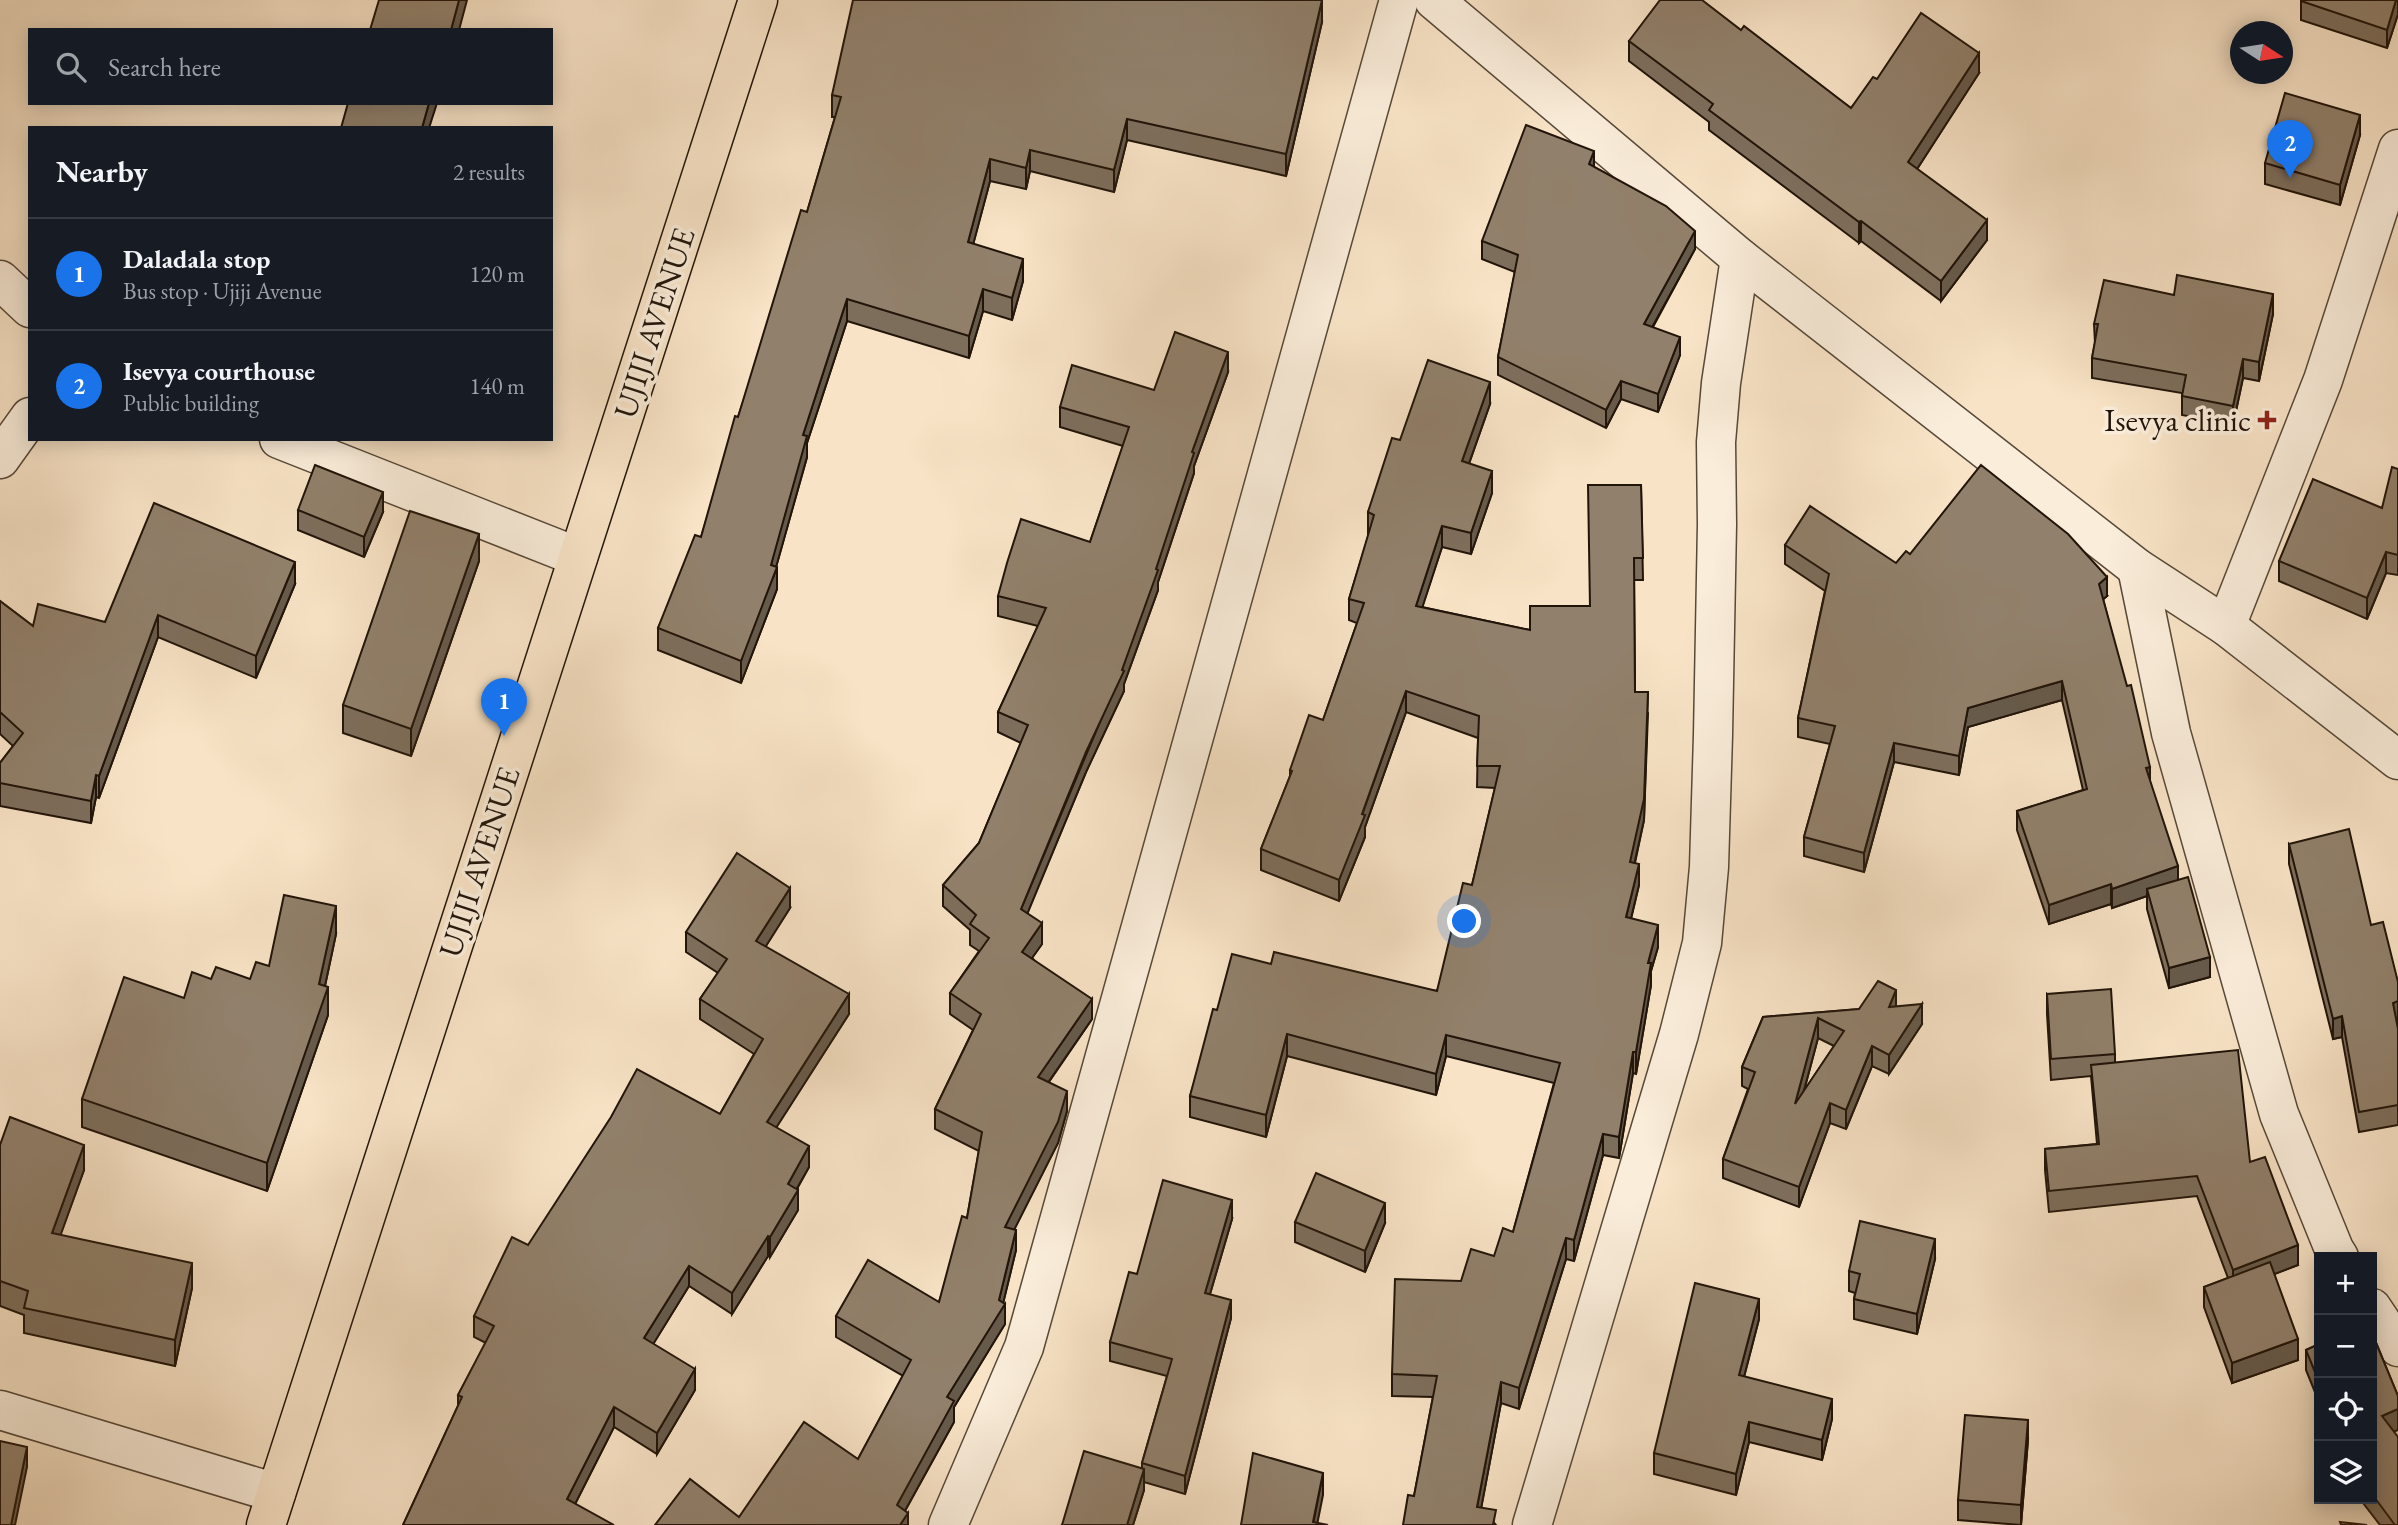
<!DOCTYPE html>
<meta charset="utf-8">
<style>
:root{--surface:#171b24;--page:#20242c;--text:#f1f3f6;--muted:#9ea1a6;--line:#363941;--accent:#1a73e8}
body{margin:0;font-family:"EB Garamond",serif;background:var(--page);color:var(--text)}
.controls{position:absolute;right:21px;bottom:21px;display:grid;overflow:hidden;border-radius:0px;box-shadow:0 4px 18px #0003}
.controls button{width:63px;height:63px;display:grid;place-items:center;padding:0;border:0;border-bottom:2px solid var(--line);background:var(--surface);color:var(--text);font:35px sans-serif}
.compass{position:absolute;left:2230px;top:21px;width:63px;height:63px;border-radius:50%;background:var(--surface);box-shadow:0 4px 18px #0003;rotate:102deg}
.you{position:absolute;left:1465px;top:922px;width:24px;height:24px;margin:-18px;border:5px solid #fff;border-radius:50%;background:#1a73e8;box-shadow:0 0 0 10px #1a73e833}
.badge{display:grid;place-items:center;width:46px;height:46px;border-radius:50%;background:var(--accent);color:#fff;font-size:23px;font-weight:700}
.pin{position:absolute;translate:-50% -58px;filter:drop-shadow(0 2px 4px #0008)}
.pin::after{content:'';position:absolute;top:37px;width:24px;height:21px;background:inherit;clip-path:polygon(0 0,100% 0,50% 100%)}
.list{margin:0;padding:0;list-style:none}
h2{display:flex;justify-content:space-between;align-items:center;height:91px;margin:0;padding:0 28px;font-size:30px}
h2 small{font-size:23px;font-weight:400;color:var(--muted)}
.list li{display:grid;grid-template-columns:46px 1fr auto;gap:21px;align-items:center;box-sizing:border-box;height:112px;padding:0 28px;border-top:2px solid var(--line)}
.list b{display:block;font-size:26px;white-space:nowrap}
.list p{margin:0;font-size:23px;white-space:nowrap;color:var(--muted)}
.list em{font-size:23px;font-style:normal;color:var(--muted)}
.icon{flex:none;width:38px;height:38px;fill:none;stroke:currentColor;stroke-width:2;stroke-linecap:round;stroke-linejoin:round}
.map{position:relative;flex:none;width:2398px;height:1525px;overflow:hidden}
.search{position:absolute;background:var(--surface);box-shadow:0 4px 18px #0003;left:28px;top:28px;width:525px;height:77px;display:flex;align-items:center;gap:18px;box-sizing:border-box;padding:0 24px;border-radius:0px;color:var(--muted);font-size:26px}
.panel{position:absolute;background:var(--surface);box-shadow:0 4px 18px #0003;left:28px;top:126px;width:525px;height:315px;border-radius:0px}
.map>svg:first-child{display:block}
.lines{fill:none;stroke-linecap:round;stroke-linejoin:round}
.minor-casing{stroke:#574838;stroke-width:41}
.highway-casing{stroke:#211409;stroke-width:41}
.minor{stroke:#faedda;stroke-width:38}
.highway{stroke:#f8e3c6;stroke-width:38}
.wall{fill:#7d6e5c;stroke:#211409;stroke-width:2;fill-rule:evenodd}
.shaded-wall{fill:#665a4b;stroke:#211409;stroke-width:2}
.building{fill:#91806b;stroke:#211409;stroke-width:2;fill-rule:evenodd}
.poi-dot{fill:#8f2418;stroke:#faedda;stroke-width:2.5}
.labels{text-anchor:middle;stroke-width:7;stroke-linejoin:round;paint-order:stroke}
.street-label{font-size:32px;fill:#211409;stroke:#faedda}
.poi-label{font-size:32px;fill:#211409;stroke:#faedda;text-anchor:end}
</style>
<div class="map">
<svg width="2398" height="1525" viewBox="0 0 2398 1525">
<rect width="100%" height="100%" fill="#f8e3c6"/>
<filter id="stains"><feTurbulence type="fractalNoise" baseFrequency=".00286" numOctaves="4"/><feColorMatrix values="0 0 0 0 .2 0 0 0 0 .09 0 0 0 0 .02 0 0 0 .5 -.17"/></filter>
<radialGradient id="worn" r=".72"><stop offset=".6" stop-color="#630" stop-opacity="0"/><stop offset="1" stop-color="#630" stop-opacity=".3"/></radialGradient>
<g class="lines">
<g class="minor-casing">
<g id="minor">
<polyline points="1434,0 1740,258 2137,568 2226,626 2398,760"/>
<polyline points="0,280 30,308"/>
<polyline points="279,439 578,557"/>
<polyline points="0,459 30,417"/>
<polyline points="2137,568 2171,733 2279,1114 2334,1249 2339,1257"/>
<polyline points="2226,626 2323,380 2398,149"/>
<polyline points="2372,1308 2398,1347"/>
<polyline points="0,1410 276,1493"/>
<polyline points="948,1525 1024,1347 1399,0"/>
<polyline points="1532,1525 1679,1034 1702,943 1709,867 1713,735 1717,524 1716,442 1721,383 1740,258"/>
</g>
</g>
<g class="highway-casing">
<polyline id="highway" points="266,1525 758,0"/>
</g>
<use href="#minor" class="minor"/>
<use href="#highway" class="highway"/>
</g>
<g class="wall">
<polygon points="2398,0 2398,14 2387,48 2301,20 2301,1"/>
<polygon points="1322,22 1286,176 1127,140 1114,192 1030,171 1026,189 990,181 973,244 1023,281 1012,320 983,311 969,358 847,321 807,443 807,457 776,567 777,589 741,683 658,650 658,628 701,537 738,417 807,212 835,117 832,117 832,95"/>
<polygon points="1741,30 1851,108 1877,79 1979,73 1917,169 1987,240 1941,301 1861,241 1859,243 1709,130 1709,122 1629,61 1629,41"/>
<polygon points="2360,135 2340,205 2265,184 2265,163"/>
<polygon points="1594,167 1695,249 1653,327 1680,355 1658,412 1621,399 1606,428 1498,375 1498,357 1515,272 1482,259 1482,241"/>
<polygon points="2174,295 2273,314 2259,381 2243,378 2233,425 2182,415 2182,393 2092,378 2092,358 2095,343 2094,324"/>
<polygon points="1228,372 1194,466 1194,473 1158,582 1158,590 1124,684 1124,691 1086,772 1027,913 1042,944 1032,958 1092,1019 1049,1082 1067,1111 1058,1143 1014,1229 1016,1250 1003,1303 1005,1324 954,1407 954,1422 905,1511 908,1525 739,1517 858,1459 903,1376 836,1337 836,1316 939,1302 967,1218 979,1151 935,1129 935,1109 973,1030 950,1014 950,993 979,951 970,945 970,930 943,906 943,885 979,843 1021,743 998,732 998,712 1038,626 998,616 998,596 1090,542 1123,446 1060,427 1060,407 1154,390"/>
<polygon points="1490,404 1469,464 1492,493 1471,554 1442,547 1422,607 1530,630 1590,606 1641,485 1643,580 1634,580 1635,692 1648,713 1644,820 1635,863 1639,885 1631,919 1658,947 1651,971 1651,985 1636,1074 1633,1073 1619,1158 1603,1155 1574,1261 1566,1259 1519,1409 1501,1403 1481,1508 1496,1525 1414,1496 1433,1397 1392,1396 1392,1374 1461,1281 1494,1256 1513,1232 1554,1083 1446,1056 1436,1095 1287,1056 1266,1137 1190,1117 1190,1096 1217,1010 1271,964 1437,991 1472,885 1495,788 1477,787 1478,738 1406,712 1365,827 1365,837 1339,901 1261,870 1261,849 1290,776 1290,770 1323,720 1357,623 1349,620 1349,599 1369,534 1368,534 1368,512 1400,440"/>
<polygon points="2398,469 2398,575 2386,573 2367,619 2279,581 2279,561 2382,508"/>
<polygon points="298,510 383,512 364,557 298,530"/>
<polygon points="1785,545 1896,563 1910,554 2107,596 2103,599 2150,782 2178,880 2210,977 2169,988 2147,909 2147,896 2112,908 2111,904 2049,924 2017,830 2017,811 2083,790 2062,700 1968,727 1959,775 1894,762 1864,872 1804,856 1804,837 1830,744 1798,737 1798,718 1825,591 1785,564"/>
<polygon points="479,561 411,756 343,733 343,705"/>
<polygon points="295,584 256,678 158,637 99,798 96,797 91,823 0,806 0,763 13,746 0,734 0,601 33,626 105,622"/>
<polygon points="2289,844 2371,925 2398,982 2398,1022 2397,1022 2398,1029 2398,1125 2359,1132 2342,1037 2333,1039 2289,864"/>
<polygon points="790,908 765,947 849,1014 776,1127 809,1167 797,1189 798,1210 770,1257 768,1256 732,1314 689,1286 653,1344 695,1390 657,1454 614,1427 575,1504 403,1525 458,1406 458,1395 486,1343 474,1337 474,1316 528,1245 720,1114 754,1054 700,1019 700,999 718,973 686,952 686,932"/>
<polygon points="336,934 325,986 328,1015 267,1191 82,1127 82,1099 211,979 250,979 269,966"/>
<polygon points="2047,994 2115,1054 2115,1062 2250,1162 2298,1265 2274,1274 2298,1360 2232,1383 2204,1307 2204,1287 2228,1278 2197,1196 2049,1212 2045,1170 2045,1149 2097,1144 2091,1076 2051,1080 2047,1014"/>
<path d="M1896,1006L1922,1024L1889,1074L1872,1066L1846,1129L1830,1123L1799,1207L1723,1178V1159L1748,1089L1742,1086V1067L1763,1017ZM1818,1038L1834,1046L1804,1091Z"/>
<polygon points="0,1145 84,1170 60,1235 192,1288 175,1366 24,1333 24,1315 0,1306"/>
<polygon points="1232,1219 1210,1294 1231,1318 1185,1494 1144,1482 1144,1490 1133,1525 1062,1525 1142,1469 1142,1463 1167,1376 1110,1361 1110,1342 1137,1274"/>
<polygon points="1295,1222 1385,1223 1365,1272 1295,1242"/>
<polygon points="1935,1259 1917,1334 1854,1319 1854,1299 1855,1293 1849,1291 1849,1271"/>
<polygon points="1759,1319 1744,1377 1832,1419 1822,1460 1749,1442 1736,1495 1654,1474 1654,1453"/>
<polygon points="2372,1333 2398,1396 2398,1430 2394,1431 2398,1525 2380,1525 2360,1499 2372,1499"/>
<polygon points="2319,1344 2319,1402 2306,1370 2306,1350"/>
<polygon points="2028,1440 2021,1525 1958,1520 1958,1500"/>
</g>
<g class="shaded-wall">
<polygon points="459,0 467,0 459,30 451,30"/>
<polygon points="1322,0 1322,22 1286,176 1286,154"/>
<polygon points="2396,0 2398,0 2398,14 2387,48 2387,30"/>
<polygon points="1979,53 1979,73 1908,183 1908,162"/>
<polygon points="429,103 437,103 429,128 422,128"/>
<polygon points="2360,115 2360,135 2340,205 2340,185"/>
<polygon points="1127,119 1127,140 1114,192 1114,170"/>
<polygon points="1030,150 1030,171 1026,189 1026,168"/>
<polygon points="1594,151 1594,169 1589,164"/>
<polygon points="990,159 990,181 968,264 968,242"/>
<polygon points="1987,220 1987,240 1941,301 1941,281"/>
<polygon points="1861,221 1861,241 1859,243 1859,222"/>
<polygon points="1695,231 1695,249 1644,342 1644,324"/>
<polygon points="1023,259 1023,281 1012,320 1012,298"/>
<polygon points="983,289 983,311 969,358 969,336"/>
<polygon points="2273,294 2273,314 2259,381 2259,362"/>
<polygon points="847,299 847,321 807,443 807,457 773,578 777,567 777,589 741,683 741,661 771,565 803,435"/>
<polygon points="1680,337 1680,355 1658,412 1658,394"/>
<polygon points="1228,352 1228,372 1194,466 1194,473 1158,582 1158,590 1124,684 1124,691 1086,772 1021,929 1021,909 1122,670 1156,569 1192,452"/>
<polygon points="2243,359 2243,378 2233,425 2233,406"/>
<polygon points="1621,381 1621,399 1606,428 1606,410"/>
<polygon points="1490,382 1490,404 1462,483 1462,461"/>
<polygon points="1492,471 1492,493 1471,554 1471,533"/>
<polygon points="383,492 383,512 364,557 364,537"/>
<polygon points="1442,526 1442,547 1416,627 1416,606"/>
<polygon points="479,534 479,561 411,756 411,729"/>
<polygon points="2386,552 2386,573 2367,619 2367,598"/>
<polygon points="295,562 295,584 256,678 256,656"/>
<polygon points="2107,577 2107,596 2099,603 2099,584"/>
<polygon points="158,615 158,637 99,798 99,776"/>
<polygon points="2062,681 2062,700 1968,727 1959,775 1959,756 1968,708"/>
<polygon points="1406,691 1406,712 1365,827 1365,837 1339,901 1339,880"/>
<polygon points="1648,692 1644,820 1630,883 1630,862"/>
<polygon points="1894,743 1894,762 1864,872 1864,853"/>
<polygon points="2150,767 2150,786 2146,768"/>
<polygon points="96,775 96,797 91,823 91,801"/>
<polygon points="1639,864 1639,885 1626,939 1626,917"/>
<polygon points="2178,866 2178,885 2147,889 2147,896 2112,908 2112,889"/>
<polygon points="2111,884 2111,904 2049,924 2049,905"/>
<polygon points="790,888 790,908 756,962 756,941"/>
<polygon points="336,906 336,934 320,1009 328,987 328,1015 267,1191 267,1163 319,984"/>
<polygon points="1042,923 1042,944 1022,972 1022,952"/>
<polygon points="1658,925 1658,947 1651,971 1651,985 1636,1074 1636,1052 1648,963"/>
<polygon points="2210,957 2210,977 2169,988 2169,968"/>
<polygon points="1896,990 1896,1009 1889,1007"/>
<polygon points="849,994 849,1014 767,1142 767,1122"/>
<polygon points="1092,999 1092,1019 1038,1097 1038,1077"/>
<polygon points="2398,1001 2398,1022 2393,1023 2393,1003"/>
<polygon points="1922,1004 1922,1024 1889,1074 1889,1055"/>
<polygon points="2342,1016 2342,1037 2333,1039 2333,1019"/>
<polygon points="1818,1018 1818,1038 1795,1124 1795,1104"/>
<polygon points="1287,1034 1287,1056 1266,1137 1266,1115"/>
<polygon points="1446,1035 1446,1056 1436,1095 1436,1074"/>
<polygon points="1872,1046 1872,1066 1846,1129 1846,1110"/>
<polygon points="1633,1052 1633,1073 1619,1158 1619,1137"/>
<polygon points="1067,1091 1067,1111 1058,1143 1005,1248 1005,1227"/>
<polygon points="1830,1103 1830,1123 1799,1207 1799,1187"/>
<polygon points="1603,1134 1603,1155 1574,1261 1574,1240"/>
<polygon points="84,1145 84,1170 52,1259 52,1233"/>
<polygon points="809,1146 809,1167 788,1204 788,1184"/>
<polygon points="798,1190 798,1210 770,1257 770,1237"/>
<polygon points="1232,1200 1232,1219 1205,1311 1205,1293"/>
<polygon points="1385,1203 1385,1223 1365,1272 1365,1251"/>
<polygon points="1016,1230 1016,1250 1002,1308 1005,1304 1005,1324 954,1407 954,1422 897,1525 897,1505 947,1397 999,1300"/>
<polygon points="768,1236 768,1256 732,1314 732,1293"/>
<polygon points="1566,1238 1566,1259 1519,1409 1519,1388"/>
<polygon points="1935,1239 1935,1259 1917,1334 1917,1314"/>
<polygon points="2298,1245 2298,1265 2233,1290 2233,1270"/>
<polygon points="192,1263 192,1288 175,1366 175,1340"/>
<polygon points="689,1266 689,1286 644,1359 644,1338"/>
<polygon points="1759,1299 1759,1319 1739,1396 1739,1375"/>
<polygon points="1231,1300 1231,1318 1185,1494 1185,1476"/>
<polygon points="2298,1339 2298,1360 2232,1383 2232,1363"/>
<polygon points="695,1369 695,1390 657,1454 657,1433"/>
<polygon points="1501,1382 1501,1403 1478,1525 1477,1507"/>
<polygon points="1832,1399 1832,1419 1822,1460 1822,1440"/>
<polygon points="614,1407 614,1427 567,1520 567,1499"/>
<polygon points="2398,1409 2398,1430 2382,1436 2382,1416"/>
<polygon points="2028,1420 2028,1440 2021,1525 2021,1505"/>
<polygon points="1749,1422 1749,1442 1736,1495 1736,1474"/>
<polygon points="27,1447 27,1467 15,1525 11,1525"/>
<polygon points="1144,1469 1144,1490 1133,1525 1127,1525"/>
<polygon points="1323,1473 1323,1495 1317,1525 1313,1525"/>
<polygon points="908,1513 908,1525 900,1525"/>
</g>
<g class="building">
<polygon points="379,0 459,0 451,30 370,30"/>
<polygon points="853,0 1322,0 1286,154 1127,119 1114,170 1030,150 1026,168 990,159 968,242 1023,259 1012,298 983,289 969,336 847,299 803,435 807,436 771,565 777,567 741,661 658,628 695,535 701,537 735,416 738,417 801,210 807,212 841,97 832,95"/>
<polygon points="1660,0 1702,0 1741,30 1744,26 1851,108 1873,77 1877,79 1921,13 1979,53 1908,162 1987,220 1941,281 1861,221 1859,222 1709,110 1713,104 1629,41"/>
<polygon points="2301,0 2396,0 2387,30 2301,1"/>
<polygon points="2285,93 2360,115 2340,185 2265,163"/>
<polygon points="348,103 429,103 422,128 341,128"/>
<polygon points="1526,125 1594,151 1589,164 1666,206 1695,231 1644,324 1680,337 1658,394 1621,381 1606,410 1498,357 1518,255 1482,241"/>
<polygon points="2177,275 2273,294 2259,362 2243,359 2233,406 2182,396 2186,375 2092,358 2098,324 2094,324 2104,280 2174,295"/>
<polygon points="1175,332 1228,352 1192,452 1194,453 1156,569 1158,570 1122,670 1124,671 1086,752 1021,909 1042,923 1022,952 1092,999 1038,1077 1067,1091 1058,1122 1005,1227 1016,1230 999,1300 1005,1304 947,1397 954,1401 897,1505 908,1513 900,1525 655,1525 690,1479 739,1517 804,1422 858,1459 911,1360 836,1316 868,1260 939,1302 962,1216 967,1218 982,1132 935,1109 981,1014 950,993 989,938 970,924 976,915 943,885 979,843 1028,725 998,712 1046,608 998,596 1007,563 1021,519 1090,542 1129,427 1060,407 1072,365 1154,390"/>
<polygon points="1428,360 1490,382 1462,461 1492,471 1471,533 1442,526 1416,606 1530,630 1530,606 1590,606 1588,485 1641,485 1643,558 1634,558 1635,692 1648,692 1644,799 1630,862 1639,864 1626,917 1658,925 1648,963 1651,963 1636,1052 1633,1052 1619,1137 1603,1134 1574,1240 1566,1238 1519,1388 1501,1382 1477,1507 1496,1510 1493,1525 1403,1525 1408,1495 1414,1496 1437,1376 1392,1374 1395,1279 1461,1281 1471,1249 1494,1256 1503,1228 1513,1232 1560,1063 1446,1035 1436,1074 1287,1034 1266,1115 1190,1096 1213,1009 1217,1010 1232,954 1271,964 1274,952 1437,991 1463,883 1472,885 1500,766 1477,766 1479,716 1406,691 1362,814 1365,815 1339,880 1261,849 1292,771 1290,770 1309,715 1323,720 1364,603 1349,599 1374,515 1368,512 1392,438 1400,440"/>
<polygon points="315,465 383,492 364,537 298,510"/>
<polygon points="1981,465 2068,534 2107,577 2099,584 2127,686 2131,685 2150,767 2146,768 2178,866 2112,889 2111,884 2049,905 2017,811 2087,789 2062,681 1968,708 1959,756 1894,743 1864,853 1804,837 1835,726 1798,718 1829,574 1785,545 1810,506 1896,563 1906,551 1910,554"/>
<polygon points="2392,467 2398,469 2398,555 2386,552 2367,598 2279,561 2313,479 2382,508"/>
<polygon points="154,503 295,562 256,656 158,615 99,776 96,775 91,801 0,783 0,763 23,733 0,712 0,601 33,626 38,604 105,622"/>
<polygon points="410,511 479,534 411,729 343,705"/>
<polygon points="2349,829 2371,925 2383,922 2398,982 2398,1001 2393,1003 2398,1029 2398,1105 2359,1112 2342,1016 2333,1019 2289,844"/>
<polygon points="737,853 790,888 756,941 849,994 767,1122 809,1146 788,1184 798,1190 770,1237 768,1236 732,1293 689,1266 644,1338 695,1369 657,1433 614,1407 567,1499 614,1525 403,1525 462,1397 458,1395 494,1326 474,1316 512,1237 528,1245 611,1117 637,1069 720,1114 763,1039 700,999 727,959 686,932"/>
<polygon points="2188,877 2210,957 2169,968 2147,889"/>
<polygon points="284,895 336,906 319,984 328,987 267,1163 82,1099 124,977 184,998 192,972 211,979 216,967 250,979 256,962 269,966"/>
<path d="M1878,981L1896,990L1889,1007L1922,1004L1889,1055L1872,1046L1846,1110L1830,1103L1799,1187L1723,1159L1755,1072L1742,1067L1763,1017L1859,1009ZM1818,1018L1844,1031L1795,1104Z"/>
<polygon points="2111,989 2115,1054 2051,1059 2047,994"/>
<polygon points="2238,1050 2250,1162 2265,1157 2298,1245 2233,1270 2197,1176 2049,1191 2045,1149 2099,1144 2091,1065"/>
<polygon points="10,1117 84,1145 52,1233 192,1263 175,1340 24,1308 28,1291 0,1281 0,1145"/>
<polygon points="1316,1173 1385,1203 1365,1251 1295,1222"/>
<polygon points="1163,1180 1232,1200 1205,1293 1231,1300 1185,1476 1142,1463 1172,1359 1110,1342 1129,1272 1137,1274"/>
<polygon points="1860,1221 1935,1239 1917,1314 1854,1299 1860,1274 1849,1271"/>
<polygon points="2270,1262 2298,1339 2232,1363 2204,1287"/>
<polygon points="1695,1283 1759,1299 1739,1375 1832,1399 1822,1440 1749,1422 1736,1474 1654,1453"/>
<polygon points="2372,1333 2398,1396 2398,1409 2382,1416 2398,1437 2398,1525 2395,1525 2372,1494"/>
<polygon points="2319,1344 2319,1382 2306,1350"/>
<polygon points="1965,1415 2028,1420 2021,1505 1958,1500"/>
<polygon points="0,1441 27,1447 11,1525 0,1525"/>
<polygon points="1084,1451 1144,1469 1127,1525 1062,1525"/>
<polygon points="1253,1453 1323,1473 1313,1522 1328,1525 1241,1525"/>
<polygon points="2340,1522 2367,1525 2341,1525"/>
</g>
<path class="poi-dot" d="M2263.5 409.5h7v7h7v7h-7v7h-7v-7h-7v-7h7z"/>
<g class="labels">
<g class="street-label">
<text transform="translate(654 323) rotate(-72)" y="11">UJIJI AVENUE</text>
<text transform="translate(479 862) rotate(-72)" y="11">UJIJI AVENUE</text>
</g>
<g class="poi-label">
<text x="2251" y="431">Isevya clinic</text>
</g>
</g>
<rect width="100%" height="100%" filter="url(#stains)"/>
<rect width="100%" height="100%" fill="url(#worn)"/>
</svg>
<div class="controls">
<button>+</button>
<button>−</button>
<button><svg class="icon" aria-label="locate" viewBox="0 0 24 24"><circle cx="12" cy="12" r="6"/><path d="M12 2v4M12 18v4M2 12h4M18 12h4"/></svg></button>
<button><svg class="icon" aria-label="layers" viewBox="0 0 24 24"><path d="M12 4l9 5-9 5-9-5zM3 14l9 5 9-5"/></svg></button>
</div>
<svg class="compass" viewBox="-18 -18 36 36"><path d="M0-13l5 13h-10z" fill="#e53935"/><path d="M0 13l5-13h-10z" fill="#9ea1a6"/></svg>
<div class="you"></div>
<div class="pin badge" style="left:504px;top:736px">1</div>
<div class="pin badge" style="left:2290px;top:178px">2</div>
<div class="search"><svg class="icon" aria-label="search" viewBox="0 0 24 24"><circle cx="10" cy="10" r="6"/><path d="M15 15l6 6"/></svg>Search here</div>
<section class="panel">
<h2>Nearby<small>2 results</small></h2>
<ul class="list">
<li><span class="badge">1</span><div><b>Daladala stop</b><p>Bus stop · Ujiji Avenue</p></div><em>120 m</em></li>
<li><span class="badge">2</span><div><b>Isevya courthouse</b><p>Public building</p></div><em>140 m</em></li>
</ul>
</section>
</div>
